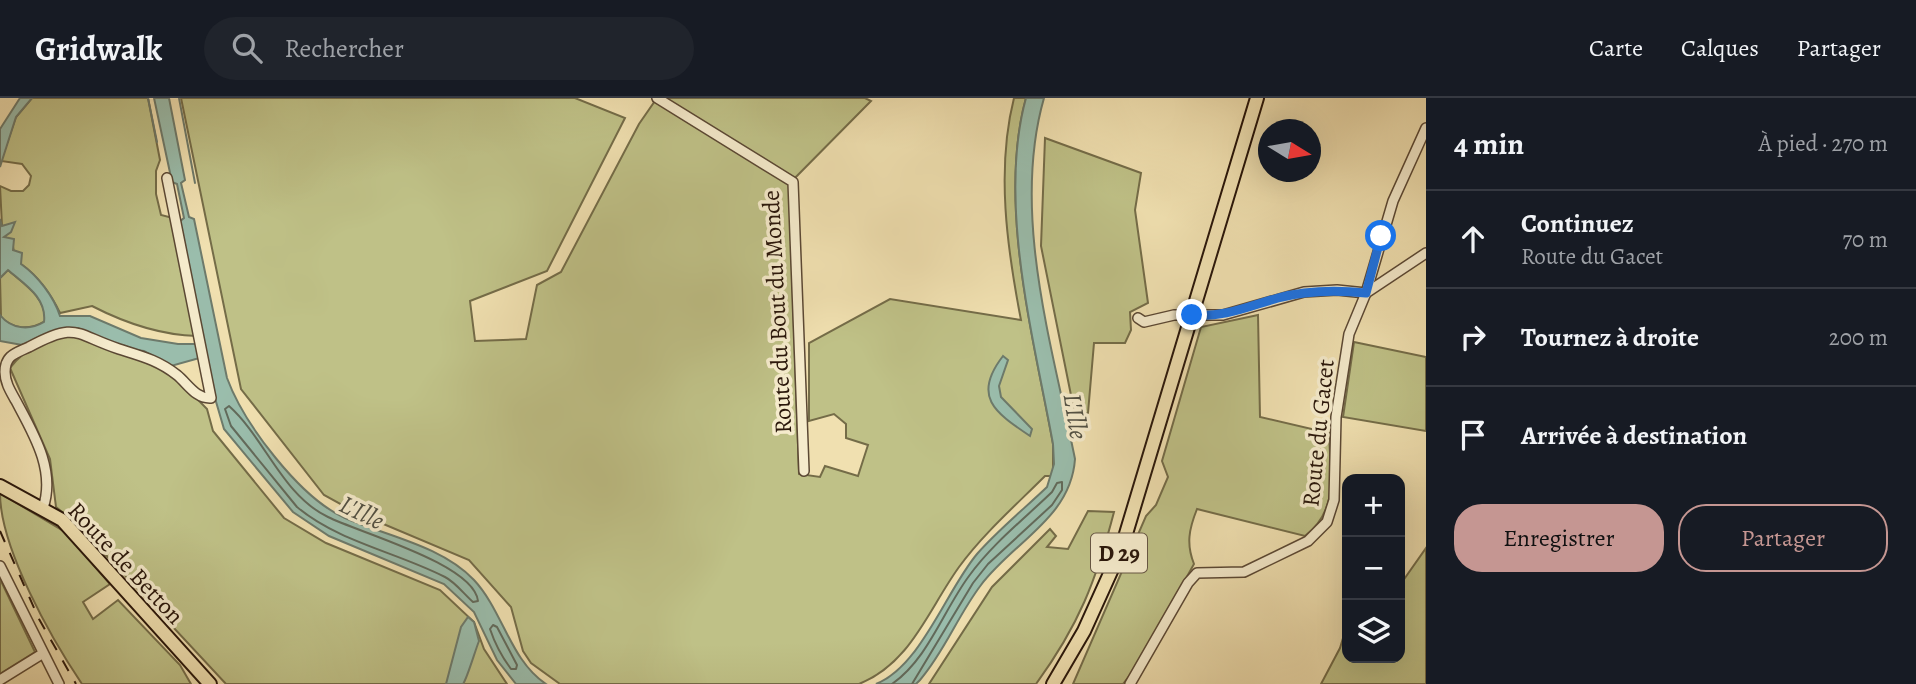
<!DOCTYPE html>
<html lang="fr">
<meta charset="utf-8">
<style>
:root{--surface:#171b24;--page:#20242c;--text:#f1f3f6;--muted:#9ea1a6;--line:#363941;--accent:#c59692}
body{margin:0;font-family:Alegreya,serif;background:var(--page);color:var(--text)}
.controls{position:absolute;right:21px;bottom:21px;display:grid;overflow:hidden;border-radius:14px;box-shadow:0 7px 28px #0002}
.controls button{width:63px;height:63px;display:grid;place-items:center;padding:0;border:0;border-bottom:2px solid var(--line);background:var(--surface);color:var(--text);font:35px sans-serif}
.compass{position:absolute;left:1258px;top:21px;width:63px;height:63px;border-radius:50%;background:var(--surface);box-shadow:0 7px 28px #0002;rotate:101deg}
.stop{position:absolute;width:21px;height:21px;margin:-16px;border:5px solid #1a73e8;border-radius:50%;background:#fff}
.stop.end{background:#1a73e8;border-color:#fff;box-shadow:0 2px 7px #0008}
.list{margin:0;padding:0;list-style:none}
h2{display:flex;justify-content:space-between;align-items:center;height:91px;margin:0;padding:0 28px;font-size:30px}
h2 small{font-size:23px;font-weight:400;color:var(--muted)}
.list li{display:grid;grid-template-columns:46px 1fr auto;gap:21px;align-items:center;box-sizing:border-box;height:98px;padding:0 28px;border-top:2px solid var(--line)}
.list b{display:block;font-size:26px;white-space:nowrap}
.list p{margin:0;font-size:23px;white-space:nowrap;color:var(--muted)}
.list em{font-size:23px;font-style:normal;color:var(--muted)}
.actions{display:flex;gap:14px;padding:21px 28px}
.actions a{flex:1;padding:16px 0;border:2px solid var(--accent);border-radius:28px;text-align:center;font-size:24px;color:var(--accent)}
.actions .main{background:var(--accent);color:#111}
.icon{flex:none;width:38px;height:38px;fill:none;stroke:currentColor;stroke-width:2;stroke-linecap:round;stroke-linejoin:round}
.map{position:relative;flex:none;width:1426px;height:586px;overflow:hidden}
header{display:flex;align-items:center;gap:42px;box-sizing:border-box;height:98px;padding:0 35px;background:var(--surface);border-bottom:2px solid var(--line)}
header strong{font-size:33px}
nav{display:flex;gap:38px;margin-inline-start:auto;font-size:24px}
.search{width:490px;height:63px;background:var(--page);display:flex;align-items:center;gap:18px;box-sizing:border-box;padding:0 24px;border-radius:38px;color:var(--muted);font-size:26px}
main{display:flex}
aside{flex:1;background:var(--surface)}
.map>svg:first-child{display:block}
.green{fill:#bfc187;stroke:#746c48;stroke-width:2}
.water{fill:#9abdac;stroke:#6d7a6b;stroke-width:2}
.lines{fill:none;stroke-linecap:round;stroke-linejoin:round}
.shore{stroke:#626a5b;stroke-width:2}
.stream{stroke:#6d7a6b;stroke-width:2}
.minor-casing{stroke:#5b4834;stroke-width:12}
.major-casing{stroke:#29160a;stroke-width:16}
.minor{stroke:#f5ebcc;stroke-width:9}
.major{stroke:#f0e0b0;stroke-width:12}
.rail{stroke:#29160a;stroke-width:2;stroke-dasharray:12 12;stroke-linecap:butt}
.route{stroke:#1a73e8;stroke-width:9}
.labels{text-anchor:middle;stroke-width:7;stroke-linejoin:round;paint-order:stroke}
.shield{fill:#f5ebcc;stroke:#665644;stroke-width:2}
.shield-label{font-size:23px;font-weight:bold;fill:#29160a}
.street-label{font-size:24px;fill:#29160a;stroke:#f5ebcc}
.water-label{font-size:26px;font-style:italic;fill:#515043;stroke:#f5ebcc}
</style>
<header>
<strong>Gridwalk</strong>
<div class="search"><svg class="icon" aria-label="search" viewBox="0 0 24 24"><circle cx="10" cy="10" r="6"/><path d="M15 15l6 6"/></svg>Rechercher</div>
<nav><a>Carte</a><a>Calques</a><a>Partager</a></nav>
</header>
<main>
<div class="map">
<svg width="1426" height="586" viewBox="0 0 1426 586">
<rect width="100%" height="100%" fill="#f0e0b0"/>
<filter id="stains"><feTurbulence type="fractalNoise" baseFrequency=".00286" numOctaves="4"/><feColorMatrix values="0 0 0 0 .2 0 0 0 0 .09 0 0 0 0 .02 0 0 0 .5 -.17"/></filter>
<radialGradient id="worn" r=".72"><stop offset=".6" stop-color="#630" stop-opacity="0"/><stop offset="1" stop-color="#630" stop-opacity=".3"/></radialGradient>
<g class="green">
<path d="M32,0H148L160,62L156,73V96L161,117L173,120L197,238C159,237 125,225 92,208L60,215C51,196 38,178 21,166V155L14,154L12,144L3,139L11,127L2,128L0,88L11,93H23L29,87L31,78L22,66L1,63L16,19Z"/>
<path d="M181,0H575L625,20L547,173L470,203L475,243L526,241L537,187L561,174L639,26L657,0H865L871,3L789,86L799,376L820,379L825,368L858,378L868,347L846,340V326L834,316L809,323V245L890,201L1021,222C1007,150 996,71 1014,0H1026C997,105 1034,241 1053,346V378H1045C1016,407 983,436 959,469C928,512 911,565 859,586H560L531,565L523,553L511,509L469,462L355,414L324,397L241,291Z"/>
<polygon points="1045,40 1141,75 1135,112 1148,205 1130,214 1131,232 1125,245 1094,245 1088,315 1075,317 1041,148"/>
<path d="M8,172C24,186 46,199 45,223C30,232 13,232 1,219L0,180Z"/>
<path d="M1258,217L1260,319L1329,335C1330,375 1340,411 1305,438L1197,411C1189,431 1186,446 1194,466L1137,568L1123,586H1073L1146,418L1156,407L1168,379L1162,363L1201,229Z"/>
<path d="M87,236L171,274L207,311L213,333L284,420L326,445L440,492L474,524L484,551L507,586H226L78,427L56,409L50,361L10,270C26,247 60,237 87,236Z"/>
<polygon points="1354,244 1426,259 1426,333 1343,319"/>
<path d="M0,395L65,434L110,486L83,504L93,521L118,502L180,567L191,586H82C51,540 0,450 0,395Z"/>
<path d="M1088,413L1114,414C1096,483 1079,527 1036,586H929L992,489L1050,431L1056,438L1047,449L1068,451Z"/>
<polygon points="1426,450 1426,586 1321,586 1340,550 1347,527 1347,560 1400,560 1400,487"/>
<polygon points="0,481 35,554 0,576"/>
</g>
<g class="water">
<polygon points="20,0 32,0 16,19 0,69 0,31"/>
<path d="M154,0H169L185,82L181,85L189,119L194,121L227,280C244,326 300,400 345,420C387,438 442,448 474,482C503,513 510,562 546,586H516L497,562L474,514L444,486L329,438L293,414L224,331L203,259L171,268L144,253L127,251L78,230L22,247L0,243V217C11,231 29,233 44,224C47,199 24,186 8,172L0,180V121L2,128L15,124L11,134L4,139L14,141L13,152L22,155L21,166C38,178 54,199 60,218H90L141,240L178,246H200L179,124L184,120L177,86L172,84Z"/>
<path d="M1026,0H1044C1011,115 1052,247 1075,361C1071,420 1013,444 981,487C958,517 945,553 920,582L916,586H876C921,568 946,493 977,456C998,432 1024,411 1047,389L1054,366L1053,346C1034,241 997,105 1026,0Z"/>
<path d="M1003,258L1008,262L999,288L1001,299L1032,331L1030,338C994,314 972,298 1003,258Z"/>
<path d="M468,519L474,524L479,543C475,553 467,581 463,586H446L461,529Z"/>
</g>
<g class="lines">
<g class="shore">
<path d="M229,308C265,340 282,397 328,419C360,435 474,466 478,503L473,504C464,496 455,484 445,479C396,454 339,444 297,409L231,328L225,311Z"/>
<path d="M493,527L497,529L517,567L516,571H511C502,559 495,546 490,531Z"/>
<path d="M892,586C928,561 943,513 969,478C992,446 1024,421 1052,394L1057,385L1062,384V392L1052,407L988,466L973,485L912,586"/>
</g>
<g class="stream">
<polyline points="148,0 157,44"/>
<polyline points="179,0 195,85"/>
</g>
<g class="minor-casing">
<g id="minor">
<polyline points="657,0 793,84 804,373"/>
<polyline points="1138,220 1144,224 1174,217 1223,217 1304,194 1337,192 1366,195 1426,155"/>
<path d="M43,410C56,372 33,335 16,303C11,294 5,285 5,274C5,257 16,255 29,249C77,223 74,236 119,251C141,258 158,262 177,277C188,286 196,301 211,300L167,80"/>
<polyline points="0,468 59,586"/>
<polyline points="0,582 42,556"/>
<polyline points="1130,586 1188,485 1197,475 1244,474 1308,443 1327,424 1334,402 1336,319 1349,236 1366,195 1393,103 1426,30"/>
</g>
</g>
<g class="major-casing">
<g id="major">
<polyline points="0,388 62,422 210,586"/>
<polyline points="1053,586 1084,533 1122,449 1257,0"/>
</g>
</g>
<use href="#minor" class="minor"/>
<use href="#major" class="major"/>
<polyline class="rail" points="0,433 39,521 76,586"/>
</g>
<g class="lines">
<path class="route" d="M1192,217C1224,220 1249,208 1278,200C1308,192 1336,192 1366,195L1381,138"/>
</g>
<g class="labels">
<rect class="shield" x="1091" y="435.5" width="56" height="39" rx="5"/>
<g class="shield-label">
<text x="1119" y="463">D 29</text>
</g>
<g class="street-label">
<text transform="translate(777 214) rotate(-93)" y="8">Route du Bout du Monde</text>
<text transform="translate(1318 335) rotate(-84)" y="8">Route du Gacet</text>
<text transform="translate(126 465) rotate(47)" y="8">Route de Betton</text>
</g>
<g class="water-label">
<text transform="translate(1076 318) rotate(81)" y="9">L'Ille</text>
<text transform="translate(362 414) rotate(26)" y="9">L'Ille</text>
</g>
</g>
<rect width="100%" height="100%" filter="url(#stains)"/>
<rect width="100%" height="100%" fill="url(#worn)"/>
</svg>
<div class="controls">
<button>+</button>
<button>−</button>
<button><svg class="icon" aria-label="layers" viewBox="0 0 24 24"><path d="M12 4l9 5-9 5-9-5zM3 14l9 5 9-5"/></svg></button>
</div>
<svg class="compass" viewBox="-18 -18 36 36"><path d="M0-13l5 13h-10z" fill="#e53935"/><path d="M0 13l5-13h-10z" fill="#9ea1a6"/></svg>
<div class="stop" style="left:1381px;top:138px"></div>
<div class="stop end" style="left:1192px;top:217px"></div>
</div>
<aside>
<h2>4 min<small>À pied · 270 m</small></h2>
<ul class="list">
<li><svg class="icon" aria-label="ahead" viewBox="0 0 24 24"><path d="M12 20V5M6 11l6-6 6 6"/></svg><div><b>Continuez</b><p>Route du Gacet</p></div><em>70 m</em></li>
<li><svg class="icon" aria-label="right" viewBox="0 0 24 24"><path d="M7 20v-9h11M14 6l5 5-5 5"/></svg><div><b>Tournez à droite</b></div><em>200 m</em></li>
<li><svg class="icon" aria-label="arrive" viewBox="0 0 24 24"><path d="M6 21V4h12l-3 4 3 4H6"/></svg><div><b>Arrivée à destination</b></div></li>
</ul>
<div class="actions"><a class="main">Enregistrer</a><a>Partager</a></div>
</aside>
</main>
